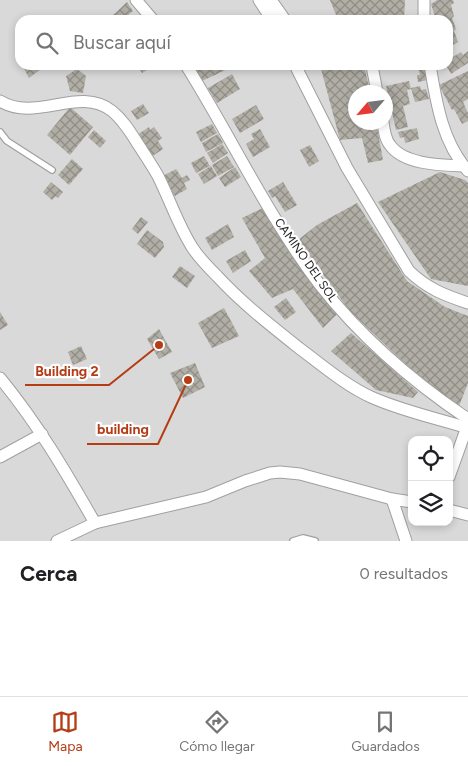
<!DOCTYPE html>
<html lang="es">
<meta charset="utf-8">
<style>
:root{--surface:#fff;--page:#f6f6f6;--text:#202124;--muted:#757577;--line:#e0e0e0;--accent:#b53c14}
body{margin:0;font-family:Figtree,sans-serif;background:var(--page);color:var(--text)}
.controls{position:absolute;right:15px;bottom:15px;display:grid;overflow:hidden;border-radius:10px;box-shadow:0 2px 8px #0003}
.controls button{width:45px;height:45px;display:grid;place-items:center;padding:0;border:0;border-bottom:1px solid var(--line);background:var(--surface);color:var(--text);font:25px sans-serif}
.compass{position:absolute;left:348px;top:85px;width:45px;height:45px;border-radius:50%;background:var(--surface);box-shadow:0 2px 8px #0003;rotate:242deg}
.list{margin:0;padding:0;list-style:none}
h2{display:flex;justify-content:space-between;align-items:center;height:65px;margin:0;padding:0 20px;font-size:21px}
h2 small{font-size:16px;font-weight:400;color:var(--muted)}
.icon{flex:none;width:28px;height:28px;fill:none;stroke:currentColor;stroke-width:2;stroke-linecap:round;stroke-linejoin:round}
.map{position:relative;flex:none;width:468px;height:541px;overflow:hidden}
.search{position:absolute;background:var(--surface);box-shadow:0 2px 8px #0003;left:15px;right:15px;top:15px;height:55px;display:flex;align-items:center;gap:12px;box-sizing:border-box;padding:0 18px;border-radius:15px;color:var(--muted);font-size:19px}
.sheet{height:155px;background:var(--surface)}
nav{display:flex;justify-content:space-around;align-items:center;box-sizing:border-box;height:70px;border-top:1px solid var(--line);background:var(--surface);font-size:14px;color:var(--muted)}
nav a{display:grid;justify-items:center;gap:2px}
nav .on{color:var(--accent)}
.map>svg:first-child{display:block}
.residential{fill:#dad9d9;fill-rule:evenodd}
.building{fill:url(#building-cross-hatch)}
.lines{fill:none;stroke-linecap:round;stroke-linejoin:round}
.service-casing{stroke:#a0a0a0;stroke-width:8}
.minor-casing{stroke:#a0a0a0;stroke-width:13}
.service{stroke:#fff;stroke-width:5.5}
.minor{stroke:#fff;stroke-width:11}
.labels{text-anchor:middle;stroke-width:4.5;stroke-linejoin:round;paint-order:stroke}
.street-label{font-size:12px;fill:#1c1c1c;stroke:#fff}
.leader{fill:none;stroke:#b53c14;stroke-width:2}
.callout-dot{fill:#b53c14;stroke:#fff;stroke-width:2}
.callout-label{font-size:14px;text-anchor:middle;font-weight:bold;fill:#b53c14;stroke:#fff;stroke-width:4.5;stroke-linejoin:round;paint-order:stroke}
</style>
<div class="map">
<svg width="468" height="541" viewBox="0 0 468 541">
<defs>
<pattern id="building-cross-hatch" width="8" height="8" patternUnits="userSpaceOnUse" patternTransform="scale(1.25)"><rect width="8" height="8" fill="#b1aea6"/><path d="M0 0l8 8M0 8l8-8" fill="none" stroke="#8f8d86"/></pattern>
</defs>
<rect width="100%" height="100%" fill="#ecece3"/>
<path class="residential" d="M0,0H468V541H0ZM20,20H448V65H20ZM356,92H386V122H356ZM412,440H449V522H412Z"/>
<g class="building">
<polygon points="330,0 405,0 404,20 338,20"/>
<polygon points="437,0 453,0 454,3 451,5 454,16 452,18 456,29 454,31 458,42 448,48 448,20 436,20 431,4"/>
<polygon points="127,2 133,11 122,20 108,20"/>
<polygon points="308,15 313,20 297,20"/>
<polygon points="468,51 468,63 451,74 446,65 448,65 448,60 461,52 463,55"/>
<polygon points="22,65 39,65 41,69 29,78"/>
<polygon points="137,65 156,65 142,73"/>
<polygon points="192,65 236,65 202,81"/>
<polygon points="320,65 364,65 370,92 356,92 356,122 376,122 383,160 368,163 362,138 340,140"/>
<polygon points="418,65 425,65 428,80 418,82 417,75 420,75"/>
<polygon points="77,69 86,76 83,93 70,91 66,76"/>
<polygon points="468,71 468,99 463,102 468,113 468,121 462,124 454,109 452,110 439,85"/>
<polygon points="232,74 240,89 217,103 208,88"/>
<polygon points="409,81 411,89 407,90 410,104 403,106 408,127 396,130 386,86"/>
<polygon points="420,86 421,90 426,89 429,99 415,102 411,88"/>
<polygon points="143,104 149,113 137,120 131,111"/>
<polygon points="256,105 264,119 240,133 232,119"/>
<polygon points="70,107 93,127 70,155 47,135"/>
<polygon points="212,124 217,133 201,142 196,132"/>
<polygon points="149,127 150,130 154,127 162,138 158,141 163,149 151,157 137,135"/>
<polygon points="417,128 419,139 405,143 404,137 400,138 398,132"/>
<polygon points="260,129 270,147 253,157 246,144 254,139 251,134"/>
<polygon points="94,130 106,141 100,148 88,137"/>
<polygon points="218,134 223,143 206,152 202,143"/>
<polygon points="222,144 228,153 213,163 207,153"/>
<polygon points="310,145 319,161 309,167 300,150"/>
<polygon points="204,156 210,166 196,173 191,163"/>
<polygon points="227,156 234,167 218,176 212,165"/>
<polygon points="72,159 83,169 69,185 58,175"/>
<polygon points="211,166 217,176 204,184 198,174"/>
<polygon points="235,167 241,177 225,187 219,178"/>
<polygon points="176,169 182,178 187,175 190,180 184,183 187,189 175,196 163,176"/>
<polygon points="440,172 465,180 468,183 468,286 431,279 378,202"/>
<polygon points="51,182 63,192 58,198 56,196 52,200 43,192"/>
<polygon points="283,182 297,205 285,212 275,196 272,198 268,191"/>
<polygon points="357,203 407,281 445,307 468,316 468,383 459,406 421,379 349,310 298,240 317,225"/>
<polygon points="263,208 337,314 323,328 293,289 272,298 249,271 265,258 242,218"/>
<polygon points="141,217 148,222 138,234 132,229"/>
<polygon points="228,224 234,237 212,250 205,238"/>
<polygon points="147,230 163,242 164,247 155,258 137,244"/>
<polygon points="245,250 251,261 233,273 226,261"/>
<polygon points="180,266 195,276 187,288 172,277"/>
<polygon points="286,298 296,312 285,320 274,307"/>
<polygon points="224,308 239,336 212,348 198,323"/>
<polygon points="0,312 8,325 0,330"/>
<polygon points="159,329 172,352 159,359 147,339"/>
<polygon points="351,333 418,392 413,398 376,390 331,351"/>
<polygon points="81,346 87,359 73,365 68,352"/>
<polygon points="195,363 205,387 183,398 170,373"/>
</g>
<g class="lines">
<g class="service-casing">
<g id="service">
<polyline points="0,132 7,141 52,170"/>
<polyline points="293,541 303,538 315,541"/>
</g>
</g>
<g class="minor-casing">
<g id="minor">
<polyline points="136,0 153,20"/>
<polyline points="259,0 272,20"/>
<polyline points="271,0 285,20"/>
<polyline points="424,0 424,20"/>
<path d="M186,65C231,137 269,218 320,285C361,337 413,382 468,419"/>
<path d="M295,65L347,168L409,271C428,289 444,295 468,303"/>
<path d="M430,65C436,101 442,142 468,171"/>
<polyline points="372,66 377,92"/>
<path d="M0,101C36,123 79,85 112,111C122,119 129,130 136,141C143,152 151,164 158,176C170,200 178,225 192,247C199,258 208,267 217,276C242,303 270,325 299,348C322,365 345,385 371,397C402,411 436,418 468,428"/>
<path d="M383,122C384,130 385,139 390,145C404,165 442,165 464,166"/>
<path d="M0,378C37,423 66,472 95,523"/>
<polyline points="0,457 42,434"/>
<polyline points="449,477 468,424"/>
<polyline points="392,499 406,541"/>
<polyline points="449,510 468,515"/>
<polyline points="57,541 95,523 206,497 245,481 270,473 280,472 300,474 392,499 412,502"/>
</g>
</g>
<use href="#service" class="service"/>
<use href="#minor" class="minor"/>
</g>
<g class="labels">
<g class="street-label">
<text transform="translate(306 260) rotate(55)" y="4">CAMINO DEL SOL</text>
</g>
</g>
<path class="leader" d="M159 345L109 385H25M188 380L158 444H87"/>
<g class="callout-dot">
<circle cx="159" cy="345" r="5"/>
<circle cx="188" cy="380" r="5"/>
</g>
<g class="callout-label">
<text x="67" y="376">Building 2</text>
<text x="123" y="434">building</text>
</g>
</svg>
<div class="controls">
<button><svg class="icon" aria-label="locate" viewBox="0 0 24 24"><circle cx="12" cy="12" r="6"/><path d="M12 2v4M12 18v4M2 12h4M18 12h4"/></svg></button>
<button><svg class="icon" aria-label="layers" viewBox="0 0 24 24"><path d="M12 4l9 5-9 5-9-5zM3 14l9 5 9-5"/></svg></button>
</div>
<svg class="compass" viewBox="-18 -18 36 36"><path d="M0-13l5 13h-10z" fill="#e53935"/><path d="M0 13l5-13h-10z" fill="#757577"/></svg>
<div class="search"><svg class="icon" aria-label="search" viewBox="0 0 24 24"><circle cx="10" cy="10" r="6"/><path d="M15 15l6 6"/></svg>Buscar aquí</div>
</div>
<section class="sheet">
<h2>Cerca<small>0 resultados</small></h2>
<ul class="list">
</ul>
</section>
<nav>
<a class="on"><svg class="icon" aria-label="map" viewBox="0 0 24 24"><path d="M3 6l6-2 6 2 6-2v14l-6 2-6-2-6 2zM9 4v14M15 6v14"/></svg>Mapa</a>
<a><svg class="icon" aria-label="directions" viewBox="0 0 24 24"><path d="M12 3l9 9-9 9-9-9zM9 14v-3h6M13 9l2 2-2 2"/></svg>Cómo llegar</a>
<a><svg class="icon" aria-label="saved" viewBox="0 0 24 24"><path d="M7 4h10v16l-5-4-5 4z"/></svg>Guardados</a>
</nav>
